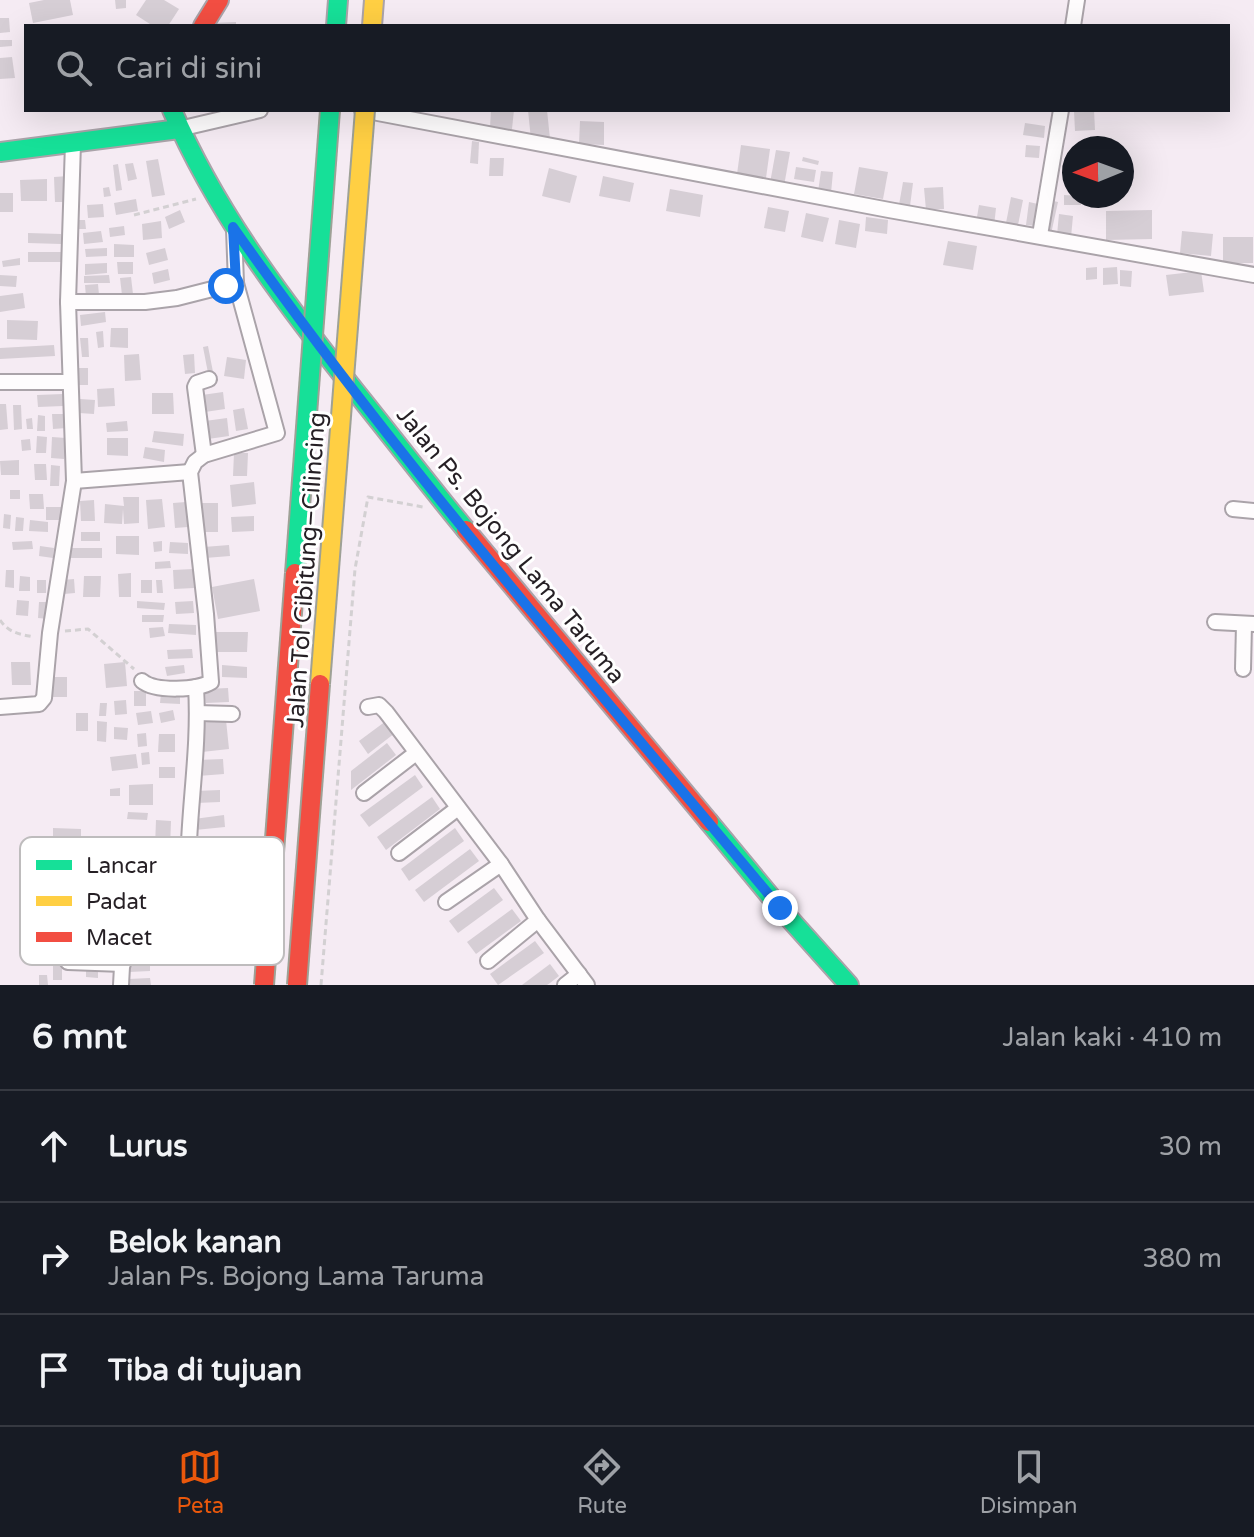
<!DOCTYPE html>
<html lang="id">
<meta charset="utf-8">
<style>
:root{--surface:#171b24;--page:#20242c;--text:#f1f3f6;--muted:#9ea1a6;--line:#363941;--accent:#ea580c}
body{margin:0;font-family:"Varela Round",sans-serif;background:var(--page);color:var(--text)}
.compass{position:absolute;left:1062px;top:136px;width:72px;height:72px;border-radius:50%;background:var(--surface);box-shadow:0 8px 32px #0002;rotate:269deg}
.stop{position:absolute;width:24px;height:24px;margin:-18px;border:6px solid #1a73e8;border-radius:50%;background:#fff}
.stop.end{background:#1a73e8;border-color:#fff;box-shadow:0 2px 8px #0008}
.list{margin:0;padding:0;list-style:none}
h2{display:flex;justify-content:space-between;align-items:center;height:104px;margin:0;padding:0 32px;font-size:34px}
h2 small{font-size:26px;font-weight:400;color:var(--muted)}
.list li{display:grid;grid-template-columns:52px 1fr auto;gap:24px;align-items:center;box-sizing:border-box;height:112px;padding:0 32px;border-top:2px solid var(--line)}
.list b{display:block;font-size:30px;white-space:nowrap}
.list p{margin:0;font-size:26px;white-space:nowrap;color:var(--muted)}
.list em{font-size:26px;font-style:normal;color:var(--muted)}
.icon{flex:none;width:44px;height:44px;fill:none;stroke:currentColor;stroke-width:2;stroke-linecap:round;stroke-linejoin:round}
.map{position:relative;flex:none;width:1254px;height:985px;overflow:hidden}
.search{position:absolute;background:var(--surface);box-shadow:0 8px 32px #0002;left:24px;right:24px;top:24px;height:88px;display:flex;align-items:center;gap:20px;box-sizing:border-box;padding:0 28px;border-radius:0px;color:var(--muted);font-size:30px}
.sheet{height:440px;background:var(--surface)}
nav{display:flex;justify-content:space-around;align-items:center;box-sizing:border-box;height:112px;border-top:2px solid var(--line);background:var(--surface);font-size:22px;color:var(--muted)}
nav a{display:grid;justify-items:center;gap:4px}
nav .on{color:var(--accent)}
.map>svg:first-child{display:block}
.building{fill:#d6ced5}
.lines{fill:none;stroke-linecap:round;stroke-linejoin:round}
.street-casing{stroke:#aaa3a9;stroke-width:18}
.fast-casing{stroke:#aaa3a9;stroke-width:22}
.slow-casing{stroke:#aaa3a9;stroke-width:22}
.jam-casing{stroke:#aaa3a9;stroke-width:22}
.path{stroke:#d3d0d2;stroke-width:3;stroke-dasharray:6 4;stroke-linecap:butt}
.street{stroke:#fefcfd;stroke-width:14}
.fast{stroke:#16e098;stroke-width:18}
.slow{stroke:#ffcf43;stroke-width:18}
.jam{stroke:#f24e42;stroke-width:18}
.fast-bridge-casing{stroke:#9ea196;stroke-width:22;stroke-linecap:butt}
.slow-bridge-casing{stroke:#9ea196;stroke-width:22;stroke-linecap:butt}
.jam-bridge-casing{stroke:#9ea196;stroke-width:22;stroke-linecap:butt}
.fast-bridge{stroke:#16e098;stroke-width:18}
.slow-bridge{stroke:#ffcf43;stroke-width:18}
.jam-bridge{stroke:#f24e42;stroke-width:18}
.route{stroke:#1a73e8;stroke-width:10}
.labels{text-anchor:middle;stroke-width:6;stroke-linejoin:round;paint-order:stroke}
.street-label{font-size:24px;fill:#251f24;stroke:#fff}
.key{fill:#fff;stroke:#bebcbd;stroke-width:2}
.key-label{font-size:22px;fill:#251f24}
</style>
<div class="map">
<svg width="1254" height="985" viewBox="0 0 1254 985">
<rect width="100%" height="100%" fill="#f5ebf3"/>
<g class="building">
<polygon points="44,0 70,0 73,15 33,23 29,3"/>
<polygon points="115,0 126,0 126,8 116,9"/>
<polygon points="146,0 164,0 179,9 168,26 153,26 136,15"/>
<polygon points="0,18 9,18 10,32 0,33"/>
<polygon points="236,22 236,26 211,26 211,23"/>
<polygon points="0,40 12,40 12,46 0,47"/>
<polygon points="12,57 15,78 0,79 0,58"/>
<polygon points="491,110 514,110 512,129 490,128"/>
<polygon points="528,110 547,110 550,139 531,140"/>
<polygon points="1094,110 1095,130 1075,131 1074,111"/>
<polygon points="580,121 604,122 604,145 579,144"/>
<polygon points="1025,123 1045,126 1044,138 1023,135"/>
<polygon points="472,141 479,142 478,164 470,163"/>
<polygon points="741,145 770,149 766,178 737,174"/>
<polygon points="1026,145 1040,146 1039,158 1025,157"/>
<polygon points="776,150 790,152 784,186 770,183"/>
<polygon points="803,157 819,161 818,165 802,161"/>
<polygon points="490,158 504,158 503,176 489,176"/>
<polygon points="158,159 165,195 152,197 146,161"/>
<polygon points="133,163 137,179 128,181 125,164"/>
<polygon points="118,164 122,190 116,191 113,165"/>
<polygon points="796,167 816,170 814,182 794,179"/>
<polygon points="859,167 888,172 883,199 854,194"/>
<polygon points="549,168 577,176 570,203 542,196"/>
<polygon points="821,171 833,172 831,193 818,192"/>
<polygon points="69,176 70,202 55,202 54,177"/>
<polygon points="603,176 634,183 630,202 599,196"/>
<polygon points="47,179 47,201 21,201 20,180"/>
<polygon points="903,182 913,183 910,206 899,205"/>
<polygon points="109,187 111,196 104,197 103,188"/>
<polygon points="943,187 944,209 926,210 924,188"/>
<polygon points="670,189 703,195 700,217 666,211"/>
<rect x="0" y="193" width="13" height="19"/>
<polygon points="1064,195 1081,196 1081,205 1064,205"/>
<polygon points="1011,197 1023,200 1018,225 1006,223"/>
<polygon points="136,199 138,211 116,215 114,203"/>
<polygon points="1049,200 1058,202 1051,234 1043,232"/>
<polygon points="1029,202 1038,204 1036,226 1026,225"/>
<polygon points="103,204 104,217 88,218 87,205"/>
<polygon points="979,205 996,208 994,226 976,223"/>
<polygon points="768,207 789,211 785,232 764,228"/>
<polygon points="180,210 185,222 169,229 165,217"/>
<polygon points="1152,210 1152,239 1106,240 1106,211"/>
<polygon points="806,213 829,218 823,242 801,237"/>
<polygon points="1059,214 1073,216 1071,237 1057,235"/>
<polygon points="866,217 888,220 887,234 865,231"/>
<polygon points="76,220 85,220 86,229 76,229"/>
<polygon points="839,220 860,224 856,248 835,244"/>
<polygon points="161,221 162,238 143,240 142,224"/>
<polygon points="124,226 125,235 110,237 109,228"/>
<polygon points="101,231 103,242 84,244 83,233"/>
<polygon points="1182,231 1213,234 1211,256 1180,253"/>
<polygon points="28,233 61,234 61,244 28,243"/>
<rect x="1223" y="237" width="30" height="26"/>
<polygon points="948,241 977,246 973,270 943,265"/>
<polygon points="114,244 134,245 134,257 114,257"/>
<polygon points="107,248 107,256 86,257 85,249"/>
<polygon points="165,248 168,260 149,265 146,253"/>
<rect x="28" y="252" width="36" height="10"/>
<polygon points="20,258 20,265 3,267 2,261"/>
<polygon points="117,262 133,262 133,274 118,274"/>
<polygon points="107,263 107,273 85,275 85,264"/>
<polygon points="1097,267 1097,279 1086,280 1086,268"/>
<polygon points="1117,267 1118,284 1103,285 1103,268"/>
<polygon points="168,269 170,280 154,284 152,273"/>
<polygon points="1120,270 1132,271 1131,287 1120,286"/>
<polygon points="1201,271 1204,292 1169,296 1166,275"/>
<polygon points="0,275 17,276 16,287 0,286"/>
<polygon points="109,275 110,283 84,283 84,276"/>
<polygon points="131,277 133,294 122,295 120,278"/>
<polygon points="98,284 99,295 86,297 85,285"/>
<polygon points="23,293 25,308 0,312 0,296"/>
<polygon points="105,312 106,322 81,326 80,315"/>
<polygon points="7,320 38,321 37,340 7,339"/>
<polygon points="111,328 128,328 128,348 110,347"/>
<polygon points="103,331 104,347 98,348 96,332"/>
<polygon points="80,338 88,338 89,357 82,357"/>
<polygon points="54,345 55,356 0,359 0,348"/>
<polygon points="208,346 213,372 208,373 203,347"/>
<polygon points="139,354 141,380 125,381 124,355"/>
<polygon points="194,354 195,373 185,374 183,355"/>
<polygon points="227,357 246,360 244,379 224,376"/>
<rect x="72" y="368" width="16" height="17"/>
<polygon points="114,388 115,406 98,407 97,389"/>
<polygon points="223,392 225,409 205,412 202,395"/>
<polygon points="152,393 173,393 174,414 152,414"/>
<polygon points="63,394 63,406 38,407 37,395"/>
<polygon points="80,399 95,400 94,414 79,413"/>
<polygon points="0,404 6,404 8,429 0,430"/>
<polygon points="13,405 21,405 22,429 14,430"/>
<polygon points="244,408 248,429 236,431 233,410"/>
<polygon points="52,414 66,414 67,428 53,429"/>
<polygon points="38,415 45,416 45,431 37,431"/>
<polygon points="32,418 33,429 27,429 26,419"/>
<polygon points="227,418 229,436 208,439 205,421"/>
<polygon points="127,421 128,431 107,432 106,423"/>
<polygon points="154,431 184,434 183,446 152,442"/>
<polygon points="37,436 47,437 46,453 36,453"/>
<polygon points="52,437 66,438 64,459 51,458"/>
<polygon points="107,438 128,438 128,456 107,455"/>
<polygon points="30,439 31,450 22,451 21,440"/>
<polygon points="145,447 165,450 164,462 143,458"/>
<polygon points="234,453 248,453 247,476 233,476"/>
<polygon points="19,460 19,475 1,475 0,461"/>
<polygon points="34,464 46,464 47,480 35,480"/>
<polygon points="51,465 60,466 59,486 50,486"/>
<polygon points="254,482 256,504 232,507 230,485"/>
<rect x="10" y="490" width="10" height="9"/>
<polygon points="29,494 43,494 44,509 30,509"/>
<polygon points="123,497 139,497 139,523 124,524 123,509 122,524 104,523 105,504 124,506"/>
<polygon points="162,499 165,527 148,529 146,500"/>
<polygon points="94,500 95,521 81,521 80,501"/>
<polygon points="186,502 188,527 175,528 173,503"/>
<rect x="200" y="503" width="18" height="29"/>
<rect x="46" y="507" width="17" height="13"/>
<polygon points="4,514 11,515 10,529 3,528"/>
<polygon points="254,516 254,531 232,532 231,517"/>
<polygon points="16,517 24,518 23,531 15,531"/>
<polygon points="30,520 48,522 48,532 29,531"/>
<rect x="81" y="532" width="19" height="9"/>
<polygon points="116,536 139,536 139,555 116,554"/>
<polygon points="32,541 33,549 13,550 12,542"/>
<polygon points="162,541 162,551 154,552 153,542"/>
<polygon points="170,542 188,543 188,554 169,553"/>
<polygon points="229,545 230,556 205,558 204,547"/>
<polygon points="40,546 54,548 53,558 39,556"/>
<rect x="70" y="548" width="32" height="10"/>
<polygon points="170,561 171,568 155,569 155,562"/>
<polygon points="193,569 194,588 174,589 173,570"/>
<polygon points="6,570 14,570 14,588 5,587"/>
<polygon points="131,573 131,597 119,597 118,574"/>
<polygon points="20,576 30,577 30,591 19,591"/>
<polygon points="84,576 101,576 100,597 83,597"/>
<polygon points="74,579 75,593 64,594 63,580"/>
<polygon points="254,579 260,611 218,619 212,587"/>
<rect x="37" y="580" width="9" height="13"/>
<rect x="141" y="580" width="11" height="13"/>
<polygon points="156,580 162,580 163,593 157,593"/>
<polygon points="17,600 29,601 28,616 16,615"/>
<polygon points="137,601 165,603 164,610 137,608"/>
<polygon points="193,601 194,613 176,614 175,602"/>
<polygon points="39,602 49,602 48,619 38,618"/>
<polygon points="142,615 164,615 163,622 142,622"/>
<polygon points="169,624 196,625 196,635 168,633"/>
<polygon points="163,627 165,636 150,638 149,628"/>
<polygon points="212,632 248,632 247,652 212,652"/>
<polygon points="192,649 193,658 168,659 167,650"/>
<polygon points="11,662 30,662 31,685 12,685"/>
<polygon points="125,662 127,686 106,688 104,664"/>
<polygon points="184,665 185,673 167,676 165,667"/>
<polygon points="222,665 247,667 247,678 222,677"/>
<rect x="53" y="677" width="14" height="20"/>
<polygon points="228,688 229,702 206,703 205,689"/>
<rect x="134" y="691" width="12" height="15"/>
<polygon points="161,693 180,694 180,704 160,703"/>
<polygon points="126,700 127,714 115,715 114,701"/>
<polygon points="100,703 107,703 106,716 99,716"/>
<polygon points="173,710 175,720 161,723 159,713"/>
<polygon points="151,711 153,723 138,725 136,713"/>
<rect x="76" y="713" width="12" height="18"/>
<polygon points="226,720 229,749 202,752 199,723"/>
<polygon points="97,721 107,722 106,742 97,741"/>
<polygon points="386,721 395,733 368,754 359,741"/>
<polygon points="114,727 128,728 127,740 114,739"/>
<polygon points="146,733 147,746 138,747 137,734"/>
<polygon points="159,734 175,734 175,752 158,752"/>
<polygon points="387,743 396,755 351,790 351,771"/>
<polygon points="149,752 150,764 142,765 141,753"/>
<polygon points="136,754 138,768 112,771 110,757"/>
<polygon points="223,759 224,774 198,776 197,760"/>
<rect x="159" y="767" width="16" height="11"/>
<polygon points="415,775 423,787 369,827 360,815"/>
<polygon points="153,784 153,805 129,805 129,785"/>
<polygon points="120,788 120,796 110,796 110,789"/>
<polygon points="220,790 220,802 196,803 196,791"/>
<polygon points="432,797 440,809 386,850 377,837"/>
<polygon points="128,812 148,813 147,820 127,819"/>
<polygon points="224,815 225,827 195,830 194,819"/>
<polygon points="156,820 171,821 170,848 155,847"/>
<polygon points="53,828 81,829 81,847 53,846"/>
<polygon points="455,828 464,841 409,881 401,869"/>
<polygon points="470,849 479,861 424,902 415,890"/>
<polygon points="494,888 503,900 458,933 449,921"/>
<polygon points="512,909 521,921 476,954 467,942"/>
<polygon points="535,941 544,953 498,985 490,974"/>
<polygon points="550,964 559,976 550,983 547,985 522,985"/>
<polygon points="62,965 62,980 53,980 53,966"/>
<polygon points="150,965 150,971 129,972 129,966"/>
<polygon points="86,970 98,970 98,978 86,977"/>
<polygon points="39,975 47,975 48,985 39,985"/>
<polygon points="150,978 151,985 128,985 128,979"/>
</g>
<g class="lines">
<g class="street-casing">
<g id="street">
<polyline points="1073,26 1077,0"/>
<polyline points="362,110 889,210 1254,275"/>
<polyline points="179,129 260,110"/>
<polyline points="1040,235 1061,110"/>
<polyline points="68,302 145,302 177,298 236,283"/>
<polyline points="0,382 70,382"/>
<polyline points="204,455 195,387 197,383 209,379"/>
<polyline points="74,481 190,472"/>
<polyline points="1233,509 1254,511"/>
<polyline points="1215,622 1254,624"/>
<polyline points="1243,669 1244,624"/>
<path d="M142,681C155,692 198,690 211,682L206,614L190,472L195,462L204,455L277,433L236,283L234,229"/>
<polyline points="0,707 39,704 44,698 50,633 74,481 68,302 73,143"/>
<polyline points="368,707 379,705 386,712 501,864 538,920 587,985"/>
<polyline points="197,713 232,714"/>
<polyline points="364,793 416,753"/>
<polyline points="399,853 458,808"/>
<path d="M188,873C188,811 200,749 196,687"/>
<polyline points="446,902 501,864"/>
<polyline points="67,931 65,958 68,962 123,964"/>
<polyline points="488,961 538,920"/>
<polyline points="121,985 124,930 132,917"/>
<polyline points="565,985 579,974"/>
</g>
</g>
<g class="fast-casing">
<g id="fast">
<polyline points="336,26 338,0"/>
<path d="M172,110C217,214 285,303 355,391C392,437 428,484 466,530"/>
<polyline points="0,152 179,129"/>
<polyline points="709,822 780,908 849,985"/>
</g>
</g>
<g class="slow-casing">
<polyline id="slow" points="372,26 374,0"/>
</g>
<g class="jam-casing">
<g id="jam">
<polyline points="203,26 219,0"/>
<polyline points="466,530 709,822"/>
</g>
</g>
<g class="path">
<polyline points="134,215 196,199"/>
<path d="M0,620C9,633 19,634 34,637"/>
<polyline points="65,631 88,629 134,669"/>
<path d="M146,918C167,919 178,903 184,884"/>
<polyline points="321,985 355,569 368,497 423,507"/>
</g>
<use href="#street" class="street"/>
<use href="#fast" class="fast"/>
<use href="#slow" class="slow"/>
<use href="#jam" class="jam"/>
<g class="fast-bridge-casing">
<polyline id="fast-bridge" points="295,573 330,110"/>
</g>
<g class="slow-bridge-casing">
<polyline id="slow-bridge" points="320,684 365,110"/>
</g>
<g class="jam-bridge-casing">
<g id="jam-bridge">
<polyline points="264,985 295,573"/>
<polyline points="297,985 320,684"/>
</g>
</g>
<use href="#fast-bridge" class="fast-bridge"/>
<use href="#slow-bridge" class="slow-bridge"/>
<use href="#jam-bridge" class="jam-bridge"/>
</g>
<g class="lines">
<path class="route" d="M226,286L236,283L233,227C400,465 594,684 780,908"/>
</g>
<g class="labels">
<g class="street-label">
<text transform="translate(511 545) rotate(51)" y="8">Jalan Ps. Bojong Lama Taruma</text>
<text transform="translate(306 570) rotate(-86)" y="8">Jalan Tol Cibitung–Cilincing</text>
</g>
</g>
<rect x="20" y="837" width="264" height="128" rx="12" class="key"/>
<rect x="36" y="860" width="36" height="10" fill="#16e098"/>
<rect x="36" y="896" width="36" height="10" fill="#ffcf43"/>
<rect x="36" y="932" width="36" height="10" fill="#f24e42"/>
<g class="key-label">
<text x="86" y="873">Lancar</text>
<text x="86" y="909">Padat</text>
<text x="86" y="945">Macet</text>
</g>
</svg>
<svg class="compass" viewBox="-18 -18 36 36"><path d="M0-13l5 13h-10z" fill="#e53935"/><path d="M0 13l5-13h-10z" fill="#9ea1a6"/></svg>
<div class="stop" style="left:226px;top:286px"></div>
<div class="stop end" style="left:780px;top:908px"></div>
<div class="search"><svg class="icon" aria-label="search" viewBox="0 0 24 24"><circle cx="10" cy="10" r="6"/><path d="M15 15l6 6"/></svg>Cari di sini</div>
</div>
<section class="sheet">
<h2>6 mnt<small>Jalan kaki · 410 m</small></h2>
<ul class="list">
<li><svg class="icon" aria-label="ahead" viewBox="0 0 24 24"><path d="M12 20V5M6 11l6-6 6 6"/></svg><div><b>Lurus</b></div><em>30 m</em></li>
<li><svg class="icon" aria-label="right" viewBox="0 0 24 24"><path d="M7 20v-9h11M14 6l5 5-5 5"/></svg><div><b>Belok kanan</b><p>Jalan Ps. Bojong Lama Taruma</p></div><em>380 m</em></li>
<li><svg class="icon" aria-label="arrive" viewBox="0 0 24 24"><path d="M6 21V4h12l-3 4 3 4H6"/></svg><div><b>Tiba di tujuan</b></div></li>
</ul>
</section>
<nav>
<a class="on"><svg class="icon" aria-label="map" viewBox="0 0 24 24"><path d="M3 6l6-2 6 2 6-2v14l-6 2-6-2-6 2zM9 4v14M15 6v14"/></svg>Peta</a>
<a><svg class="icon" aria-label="directions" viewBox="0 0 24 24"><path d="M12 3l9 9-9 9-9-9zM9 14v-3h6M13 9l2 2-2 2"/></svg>Rute</a>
<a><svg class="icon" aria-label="saved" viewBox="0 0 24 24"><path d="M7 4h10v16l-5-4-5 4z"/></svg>Disimpan</a>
</nav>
